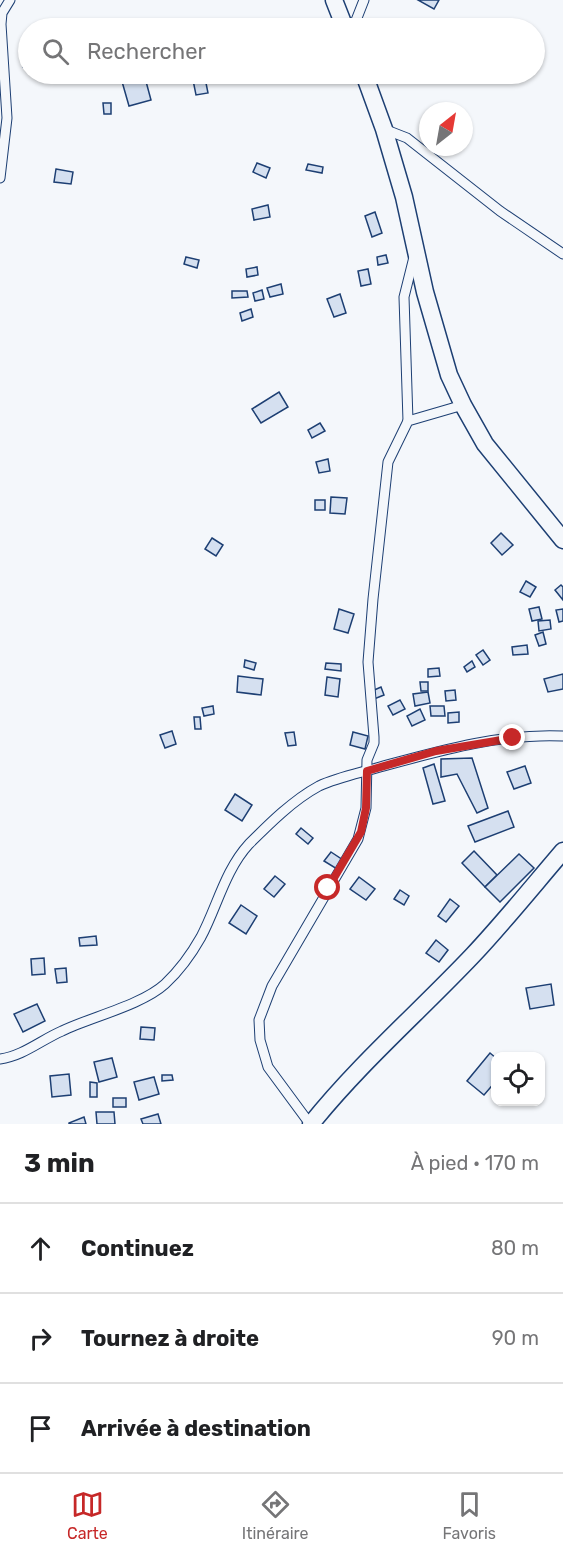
<!DOCTYPE html>
<html lang="fr">
<meta charset="utf-8">
<style>
:root{--surface:#fff;--page:#f2f2f2;--text:#202124;--muted:#757577;--line:#e0e0e0;--accent:#c62828}
body{margin:0;font-family:Rubik,sans-serif;background:var(--page);color:var(--text)}
.controls{position:absolute;right:18px;bottom:18px;display:grid;overflow:hidden;border-radius:12px;box-shadow:0 2px 4px #0004}
.controls button{width:54px;height:54px;display:grid;place-items:center;padding:0;border:0;border-bottom:2px solid var(--line);background:var(--surface);color:var(--text);font:30px sans-serif}
.compass{position:absolute;left:419px;top:102px;width:54px;height:54px;border-radius:50%;background:var(--surface);box-shadow:0 2px 4px #0004;rotate:31deg}
.stop{position:absolute;width:18px;height:18px;margin:-14px;border:4px solid #c62828;border-radius:50%;background:#fff}
.stop.end{background:#c62828;border-color:#fff;box-shadow:0 2px 6px #0008}
.list{margin:0;padding:0;list-style:none}
h2{display:flex;justify-content:space-between;align-items:center;height:78px;margin:0;padding:0 24px;font-size:26px}
h2 small{font-size:20px;font-weight:400;color:var(--muted)}
.list li{display:grid;grid-template-columns:39px 1fr auto;gap:18px;align-items:center;box-sizing:border-box;height:90px;padding:0 24px;border-top:2px solid var(--line)}
.list b{display:block;font-size:22px;white-space:nowrap}
.list em{font-size:20px;font-style:normal;color:var(--muted)}
.icon{flex:none;width:33px;height:33px;fill:none;stroke:currentColor;stroke-width:2;stroke-linecap:round;stroke-linejoin:round}
.map{position:relative;flex:none;width:563px;height:1124px;overflow:hidden}
.search{position:absolute;background:var(--surface);box-shadow:0 2px 4px #0004;left:18px;right:18px;top:18px;height:66px;display:flex;align-items:center;gap:15px;box-sizing:border-box;padding:0 21px;border-radius:33px;color:var(--muted);font-size:22px}
.sheet{height:348px;background:var(--surface)}
nav{display:flex;justify-content:space-around;align-items:center;box-sizing:border-box;height:84px;border-top:2px solid var(--line);background:var(--surface);font-size:16px;color:var(--muted)}
nav a{display:grid;justify-items:center;gap:3px}
nav .on{color:var(--accent)}
.map>svg:first-child{display:block}
.building{fill:#d5e0f0;stroke:#1d3f73;stroke-width:1.5}
.lines{fill:none;stroke-linecap:round;stroke-linejoin:round}
.minor-casing{stroke:#1d3f73;stroke-width:11}
.trunk-casing{stroke:#1d3f73;stroke-width:19}
.minor{stroke:#f4f7fb;stroke-width:9}
.trunk{stroke:#f4f7fb;stroke-width:16}
.route{stroke:#c62828;stroke-width:8}
</style>
<div class="map">
<svg width="563" height="1124" viewBox="0 0 563 1124">
<rect width="100%" height="100%" fill="#f4f7fb"/>
<g class="building">
<polygon points="418,0 439,0 434,9"/>
<polygon points="23,56 28,56 28,66 23,67"/>
<polygon points="139,74 144,74 151,100 129,106 121,78"/>
<polygon points="205,78 208,93 196,95 193,80"/>
<polygon points="103,103 111,103 111,114 104,114"/>
<polygon points="257,163 270,168 266,178 253,172"/>
<polygon points="308,164 323,167 322,173 306,170"/>
<polygon points="56,169 73,172 71,184 54,182"/>
<polygon points="268,205 270,217 254,220 252,209"/>
<polygon points="375,212 382,233 372,237 365,216"/>
<polygon points="386,255 388,263 378,265 377,257"/>
<polygon points="186,257 199,260 197,268 184,264"/>
<polygon points="257,267 258,275 247,277 246,269"/>
<polygon points="368,269 371,284 361,286 358,271"/>
<polygon points="281,284 283,294 270,297 267,288"/>
<polygon points="262,290 264,299 255,301 253,293"/>
<polygon points="232,291 247,291 248,297 232,298"/>
<polygon points="340,294 346,313 334,317 327,299"/>
<polygon points="251,309 253,317 242,321 240,313"/>
<polygon points="279,392 288,407 261,423 252,409"/>
<polygon points="320,423 325,431 312,438 308,430"/>
<polygon points="328,459 330,471 319,473 316,462"/>
<polygon points="331,497 347,498 345,514 330,513"/>
<rect x="315" y="500" width="10" height="10"/>
<polygon points="501,533 513,545 502,555 491,543"/>
<polygon points="212,538 223,545 216,556 205,549"/>
<polygon points="526,581 536,587 530,597 520,592"/>
<polygon points="561,585 563,587 563,600 555,590"/>
<polygon points="539,607 542,619 532,621 529,609"/>
<polygon points="339,609 354,614 348,633 334,629"/>
<polygon points="563,609 563,621 559,622 556,610"/>
<polygon points="550,620 551,629 539,631 538,621"/>
<polygon points="543,632 546,644 539,646 535,635"/>
<polygon points="527,645 528,654 513,655 512,647"/>
<polygon points="483,650 490,660 483,665 476,655"/>
<polygon points="245,660 256,663 254,670 244,667"/>
<polygon points="472,661 475,667 467,672 464,667"/>
<polygon points="326,663 341,664 341,671 325,669"/>
<polygon points="439,668 440,676 428,677 428,669"/>
<polygon points="563,674 563,689 548,692 544,679"/>
<polygon points="238,676 263,679 261,695 237,692"/>
<polygon points="327,677 340,679 338,697 325,695"/>
<polygon points="420,682 428,682 428,691 421,691"/>
<polygon points="381,687 384,695 374,699 372,691"/>
<polygon points="455,690 456,700 446,701 445,691"/>
<polygon points="428,692 430,703 415,706 413,694"/>
<polygon points="400,700 405,709 393,715 388,706"/>
<polygon points="213,706 214,714 204,716 202,708"/>
<polygon points="430,706 444,706 445,716 431,716"/>
<polygon points="420,709 425,720 412,726 407,716"/>
<polygon points="459,712 459,722 448,723 448,713"/>
<polygon points="194,717 200,717 201,729 195,729"/>
<polygon points="172,731 176,744 165,748 160,735"/>
<polygon points="294,732 296,745 288,746 285,733"/>
<polygon points="353,732 368,736 365,749 350,745"/>
<polygon points="472,758 488,808 477,813 457,774 441,777 441,759"/>
<polygon points="434,764 445,801 433,804 423,768"/>
<polygon points="525,766 531,783 514,789 507,772"/>
<polygon points="235,794 252,805 242,821 225,810"/>
<polygon points="508,811 514,827 475,842 468,826"/>
<polygon points="301,828 313,838 308,844 296,834"/>
<polygon points="474,851 497,875 485,887 462,863"/>
<polygon points="331,852 343,860 337,869 324,861"/>
<polygon points="519,854 534,868 500,902 485,887"/>
<polygon points="275,876 285,884 274,897 264,889"/>
<polygon points="359,877 375,889 366,900 350,889"/>
<polygon points="400,890 409,896 404,905 394,899"/>
<polygon points="450,899 459,906 446,922 438,916"/>
<polygon points="241,905 257,916 246,934 229,923"/>
<polygon points="96,936 97,945 80,946 79,938"/>
<polygon points="436,940 448,950 439,962 426,953"/>
<polygon points="44,958 45,974 32,975 31,959"/>
<polygon points="66,968 67,982 57,983 55,969"/>
<polygon points="551,984 554,1005 530,1009 526,988"/>
<polygon points="37,1004 45,1021 23,1032 14,1014"/>
<polygon points="141,1027 155,1028 154,1040 140,1039"/>
<polygon points="490,1053 496,1058 496,1081 484,1095 467,1081"/>
<polygon points="112,1058 117,1077 99,1082 94,1062"/>
<polygon points="69,1074 71,1095 52,1097 50,1076"/>
<polygon points="162,1075 172,1075 173,1080 162,1081"/>
<polygon points="154,1077 159,1094 139,1100 134,1082"/>
<polygon points="90,1082 97,1083 97,1097 90,1097"/>
<rect x="113" y="1098" width="13" height="9"/>
<polygon points="96,1112 114,1112 115,1124 97,1124"/>
<polygon points="158,1114 161,1124 143,1124 141,1119"/>
<polygon points="84,1117 86,1124 69,1124 69,1123"/>
</g>
<g class="lines">
<g class="minor-casing">
<g id="minor">
<polyline points="353,28 364,0"/>
<polyline points="384,129 407,138 500,211 563,254"/>
<polyline points="0,178 7,118 1,24 2,13 10,0"/>
<polyline points="408,421 404,297 414,257"/>
<path d="M0,1059C23,1056 41,1040 62,1031C91,1017 142,1005 165,984C179,971 192,953 201,937C217,907 225,870 249,844C269,824 293,800 319,786C338,777 360,773 380,767C439,751 501,733 563,736"/>
<polyline points="310,1124 268,1067 260,1040 259,1020 272,986 358,839 366,808 367,760 374,743 374,737 368,662 373,599 388,462 408,421 463,405"/>
</g>
</g>
<g class="trunk-casing">
<g id="trunk">
<polyline points="334,0 345,28"/>
<polyline points="364,74 384,129 404,197 425,292 449,375 463,405 485,444 563,540"/>
<path d="M311,1124C360,1063 419,1012 473,955C504,922 533,886 563,851"/>
</g>
</g>
<use href="#minor" class="minor"/>
<use href="#trunk" class="trunk"/>
</g>
<g class="lines">
<polyline class="route" points="328,888 361,832 366,808 367,771 436,751 513,738"/>
</g>
</svg>
<div class="controls">
<button><svg class="icon" aria-label="locate" viewBox="0 0 24 24"><circle cx="12" cy="12" r="6"/><path d="M12 2v4M12 18v4M2 12h4M18 12h4"/></svg></button>
</div>
<svg class="compass" viewBox="-18 -18 36 36"><path d="M0-13l5 13h-10z" fill="#e53935"/><path d="M0 13l5-13h-10z" fill="#757577"/></svg>
<div class="stop" style="left:328px;top:888px"></div>
<div class="stop end" style="left:513px;top:738px"></div>
<div class="search"><svg class="icon" aria-label="search" viewBox="0 0 24 24"><circle cx="10" cy="10" r="6"/><path d="M15 15l6 6"/></svg>Rechercher</div>
</div>
<section class="sheet">
<h2>3 min<small>À pied · 170 m</small></h2>
<ul class="list">
<li><svg class="icon" aria-label="ahead" viewBox="0 0 24 24"><path d="M12 20V5M6 11l6-6 6 6"/></svg><div><b>Continuez</b></div><em>80 m</em></li>
<li><svg class="icon" aria-label="right" viewBox="0 0 24 24"><path d="M7 20v-9h11M14 6l5 5-5 5"/></svg><div><b>Tournez à droite</b></div><em>90 m</em></li>
<li><svg class="icon" aria-label="arrive" viewBox="0 0 24 24"><path d="M6 21V4h12l-3 4 3 4H6"/></svg><div><b>Arrivée à destination</b></div></li>
</ul>
</section>
<nav>
<a class="on"><svg class="icon" aria-label="map" viewBox="0 0 24 24"><path d="M3 6l6-2 6 2 6-2v14l-6 2-6-2-6 2zM9 4v14M15 6v14"/></svg>Carte</a>
<a><svg class="icon" aria-label="directions" viewBox="0 0 24 24"><path d="M12 3l9 9-9 9-9-9zM9 14v-3h6M13 9l2 2-2 2"/></svg>Itinéraire</a>
<a><svg class="icon" aria-label="saved" viewBox="0 0 24 24"><path d="M7 4h10v16l-5-4-5 4z"/></svg>Favoris</a>
</nav>
